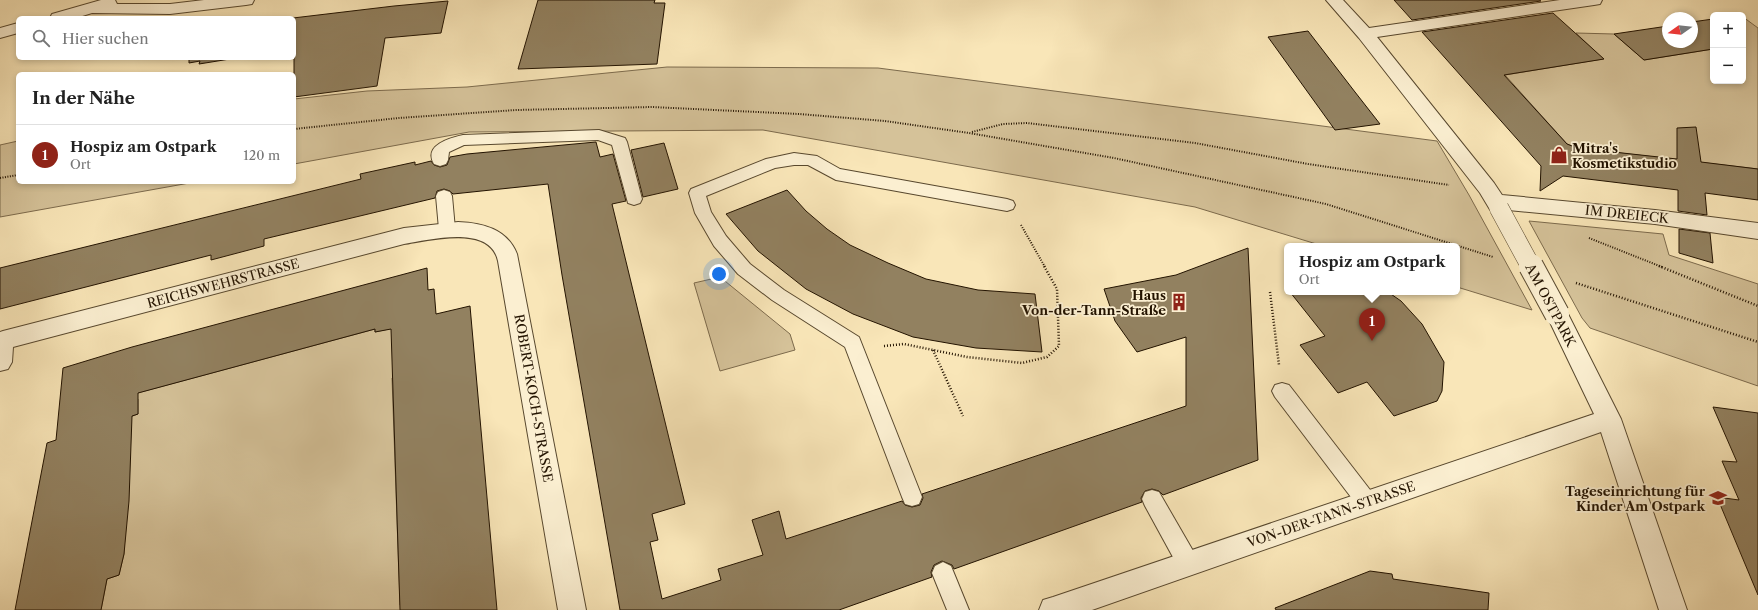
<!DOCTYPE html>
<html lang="de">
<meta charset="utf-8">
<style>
:root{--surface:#fff;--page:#f2f2f2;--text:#222;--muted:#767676;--line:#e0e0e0;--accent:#8f2418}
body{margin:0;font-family:"Libre Caslon Text",serif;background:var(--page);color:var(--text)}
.controls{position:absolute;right:12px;top:12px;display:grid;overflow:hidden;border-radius:6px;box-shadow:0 2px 6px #0003}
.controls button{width:36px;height:36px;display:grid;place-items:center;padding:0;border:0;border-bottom:1px solid var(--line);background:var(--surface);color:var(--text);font:20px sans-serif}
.compass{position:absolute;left:1662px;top:12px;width:36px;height:36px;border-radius:50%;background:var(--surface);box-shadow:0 2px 6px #0003;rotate:255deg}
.you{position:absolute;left:719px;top:274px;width:14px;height:14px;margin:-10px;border:3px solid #fff;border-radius:50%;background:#1a73e8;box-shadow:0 0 0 6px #1a73e833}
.badge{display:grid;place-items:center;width:26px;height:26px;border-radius:50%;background:var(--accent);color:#fff;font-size:13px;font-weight:700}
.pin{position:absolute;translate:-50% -33px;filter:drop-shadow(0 1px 2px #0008)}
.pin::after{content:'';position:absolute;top:21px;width:14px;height:12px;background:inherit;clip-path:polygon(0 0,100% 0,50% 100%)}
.popup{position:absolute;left:1284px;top:243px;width:176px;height:52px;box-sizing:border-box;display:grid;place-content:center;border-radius:6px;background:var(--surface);filter:drop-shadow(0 1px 3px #0005);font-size:13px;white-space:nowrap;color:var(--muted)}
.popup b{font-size:15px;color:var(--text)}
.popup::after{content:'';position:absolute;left:50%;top:100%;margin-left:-8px;border:8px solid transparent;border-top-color:var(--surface)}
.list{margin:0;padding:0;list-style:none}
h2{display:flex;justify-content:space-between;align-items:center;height:52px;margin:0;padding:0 16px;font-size:17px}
h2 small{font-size:13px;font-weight:400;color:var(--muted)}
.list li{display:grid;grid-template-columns:26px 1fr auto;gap:12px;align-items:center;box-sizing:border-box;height:60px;padding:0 16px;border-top:1px solid var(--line)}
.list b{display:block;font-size:15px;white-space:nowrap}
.list p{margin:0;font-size:13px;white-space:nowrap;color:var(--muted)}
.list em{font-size:13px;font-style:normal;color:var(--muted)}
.icon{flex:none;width:22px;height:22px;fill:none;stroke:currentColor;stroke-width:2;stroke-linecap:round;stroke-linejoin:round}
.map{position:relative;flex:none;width:1758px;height:610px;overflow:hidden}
.search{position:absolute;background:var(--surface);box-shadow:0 2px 6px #0003;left:16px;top:16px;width:280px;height:44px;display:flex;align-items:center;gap:10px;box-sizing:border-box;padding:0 14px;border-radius:6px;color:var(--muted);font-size:15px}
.panel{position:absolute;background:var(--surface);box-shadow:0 2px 6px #0003;left:16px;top:72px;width:280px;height:112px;border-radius:6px}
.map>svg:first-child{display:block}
.green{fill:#d5c299;stroke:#7c6a4c}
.building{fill:#928160;stroke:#231300}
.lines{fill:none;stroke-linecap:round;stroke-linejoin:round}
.lane-casing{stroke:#58482e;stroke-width:2}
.street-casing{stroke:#58482e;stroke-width:2}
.path-far1{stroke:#231300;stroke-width:2;stroke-dasharray:1 1.5;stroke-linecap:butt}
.path{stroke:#231300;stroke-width:2.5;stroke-dasharray:1 2;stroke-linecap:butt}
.lane{fill:#fbefd1;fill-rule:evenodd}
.street{fill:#fbefd1;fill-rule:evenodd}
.street-bridge-far1-casing{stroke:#58482e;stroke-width:20;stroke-linecap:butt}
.street-bridge-casing{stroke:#58482e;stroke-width:26;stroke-linecap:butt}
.street-bridge-far1{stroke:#fbefd1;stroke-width:19}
.street-bridge{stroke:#fbefd1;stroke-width:24}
.labels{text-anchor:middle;stroke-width:3.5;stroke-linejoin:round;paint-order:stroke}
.poi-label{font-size:13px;font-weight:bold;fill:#231300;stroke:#fbefd1;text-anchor:end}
.street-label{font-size:13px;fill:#231300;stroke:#fbefd1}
</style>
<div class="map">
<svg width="1758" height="610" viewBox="0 0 1758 610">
<rect width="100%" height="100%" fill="#f9e6b8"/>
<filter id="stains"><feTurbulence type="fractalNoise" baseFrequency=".005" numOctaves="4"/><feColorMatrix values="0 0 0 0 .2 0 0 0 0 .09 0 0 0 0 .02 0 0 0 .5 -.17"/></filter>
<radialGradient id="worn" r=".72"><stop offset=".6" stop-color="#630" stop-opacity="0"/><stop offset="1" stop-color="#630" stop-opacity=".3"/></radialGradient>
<g class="green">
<polygon points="1743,17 1758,28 1758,169 1577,148 1567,144 1505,75 1603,59 1576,33 1614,34 1644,60 1713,49 1713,81 1743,81"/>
<polygon points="667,67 878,68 1437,141 1469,195 1532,310 1457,287 1457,246 1323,246 1195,207 763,130 469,132 294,164 294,99 367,91 467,87"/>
<polygon points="18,141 18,182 195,182 0,217 0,145"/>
<polygon points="1529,221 1663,234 1669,255 1758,284 1758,386 1590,328 1582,318"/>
<polygon points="720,277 790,334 795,350 720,371 694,283"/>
<polygon points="403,326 405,374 392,378 400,605 415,610 101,610 107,579 119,575 124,554 130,417 138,414 138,399 130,395 375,329 375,332"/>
</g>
<g class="building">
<polygon points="538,0 655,0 654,3 665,3 657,64 518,69"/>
<polygon points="1394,0 1539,0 1541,1 1412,20"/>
<polygon points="448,1 441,33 385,38 377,86 294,97 294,18 293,18 394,6"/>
<polygon points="1553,13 1604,59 1504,75 1567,144 1577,148 1677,159 1677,128 1696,127 1701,162 1758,169 1758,200 1705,193 1707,215 1678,211 1678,190 1563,176 1540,191 1541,166 1422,32"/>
<polygon points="1713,19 1713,49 1644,60 1614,34 1668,26 1668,42 1692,42 1692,22"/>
<polygon points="1308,31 1355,92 1380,124 1335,130 1268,37"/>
<polygon points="189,58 236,58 199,64 200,61 189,63"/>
<polygon points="596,142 600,157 613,154 626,201 612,204 685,504 652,514 658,540 650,542 662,599 721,580 718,569 763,555 752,520 779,511 786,539 902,501 905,505 912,507 920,505 923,498 922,494 1186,406 1186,337 1137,352 1115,321 1104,289 1176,275 1248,248 1258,460 1163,495 1159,491 1152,489 1145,491 1141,498 1142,502 954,569 952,565 942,561 934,565 931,572 932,577 839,610 620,610 562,275 548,184 453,194 450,191 444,189 437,191 435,198 264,239 264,246 211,260 211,255 0,309 0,268 361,179 360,174 415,162 415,165 431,161 434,165 440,167 447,165 450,157 467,154"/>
<polygon points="664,143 678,189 643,197 631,150"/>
<polygon points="787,190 806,211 827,229 850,245 888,263 926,279 978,290 1035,294 1042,352 976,348 913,337 853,314 806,289 758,251 726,214"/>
<polygon points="1679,229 1710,233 1713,263 1679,253"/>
<polygon points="427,268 428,290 434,289 436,314 470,306 497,610 400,610 391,329 375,332 375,329 138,393 138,414 132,416 129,501 124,554 119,575 107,579 101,610 15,610 47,443 56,440 63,368 132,347"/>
<polygon points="1290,292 1388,292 1401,301 1422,324 1444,362 1442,391 1437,401 1394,416 1367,382 1338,393 1300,345 1325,336"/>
<polygon points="1713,407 1758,413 1758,595 1717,497 1739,500 1722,461 1737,462"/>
<polygon points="1370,571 1392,574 1393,579 1489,593 1488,610 1276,610 1275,608"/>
</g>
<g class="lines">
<g class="lane-casing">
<g id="lane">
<path d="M599,130L625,138L627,142L642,199L640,203L634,205L628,203L612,145L598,140L464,145L449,152L448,160L446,164L440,166L434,164C423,145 450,138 463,135Z"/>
<polygon points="794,153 817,156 840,169 1007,199 1013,201 1015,205 1013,209 1007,211 836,180 808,165 794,165 775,168 706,196 711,212 726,236 750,264 784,290 859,337 922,497 919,504 912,506 905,504 902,497 845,347 772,300 738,274 714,246 695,213 689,193 691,189 766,159"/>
<polygon points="444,190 450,192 452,196 455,229 453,233 447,235 441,233 439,229 436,196 438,192"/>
<polygon points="1282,383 1289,385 1374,495 1377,502 1374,509 1367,512 1360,509 1275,397 1272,391 1275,385"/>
<polygon points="1152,490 1159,492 1196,556 1199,563 1196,570 1188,573 1180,570 1145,506 1142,499 1145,492"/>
<polygon points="943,562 951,566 969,610 947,610 932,573 935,566"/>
</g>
</g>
<g class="street-casing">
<g id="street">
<polygon points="101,0 115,0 117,4 170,4 204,0 254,0 252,4 246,5 170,14 92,13 76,18 50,18 52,14"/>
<polygon points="1326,0 1343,0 1369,28 1560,0 1602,0 1600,4 1594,5 1377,37 1494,183 1502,195 1655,210 1758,223 1758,239 1655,224 1508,210 1506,213 1499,215 1492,213 1480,193 1359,38"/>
<polygon points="18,23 18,33 0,38 0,28"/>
<path d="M458,222C483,223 507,229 517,254L586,610H558L498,261C490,224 430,240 404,244L13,347L12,362L8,369L0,371V332L3,331L404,228Z"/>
<polygon points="1557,305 1565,308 1621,419 1687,610 1659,610 1601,432 1092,610 1039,610 1043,600 1053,597 1594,414 1546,314 1549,308"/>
</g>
</g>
<g class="path-far1">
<polyline points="294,129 399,118 516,110 652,107 799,114 885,121 969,133 1114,158 1326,204 1493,257"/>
<polyline points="972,132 1003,124 1027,123 1195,143 1308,164 1449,185"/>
<polyline points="0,178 18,175"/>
<polyline points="1021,225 1045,267"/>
<polyline points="1589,238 1662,267"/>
</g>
<g class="path">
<polyline points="1659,266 1758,306"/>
<polyline points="1576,283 1758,342"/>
<polyline points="1270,292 1279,365"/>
<polyline points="884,346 904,344 967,357 1022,363 1047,357 1059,346 1057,289 1044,266"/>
<polyline points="933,350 963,416"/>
</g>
<use href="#lane" class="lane"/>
<use href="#street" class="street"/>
<g class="street-bridge-far1-casing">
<polyline id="street-bridge-far1" points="1499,208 1531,267"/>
</g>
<g class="street-bridge-casing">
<polyline id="street-bridge" points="1531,266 1557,314"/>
</g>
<use href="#street-bridge-far1" class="street-bridge-far1"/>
<use href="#street-bridge" class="street-bridge"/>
</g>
<defs>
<g id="shop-bare" transform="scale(1.38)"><path d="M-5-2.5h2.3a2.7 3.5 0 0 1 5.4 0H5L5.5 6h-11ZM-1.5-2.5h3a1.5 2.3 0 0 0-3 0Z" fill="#8f2418" stroke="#fbefd1" stroke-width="2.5" paint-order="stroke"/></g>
<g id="building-bare" transform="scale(1.38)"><path d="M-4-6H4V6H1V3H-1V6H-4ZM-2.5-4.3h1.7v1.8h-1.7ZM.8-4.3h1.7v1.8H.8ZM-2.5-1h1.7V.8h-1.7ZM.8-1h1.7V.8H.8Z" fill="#8f2418" stroke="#fbefd1" stroke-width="2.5" paint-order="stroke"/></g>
<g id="school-bare" transform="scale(1.38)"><path d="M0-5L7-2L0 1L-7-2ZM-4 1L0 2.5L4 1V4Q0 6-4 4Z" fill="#8f2418" stroke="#fbefd1" stroke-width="2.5" paint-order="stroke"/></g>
</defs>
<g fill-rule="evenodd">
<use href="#shop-bare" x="1559" y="155"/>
<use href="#building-bare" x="1179" y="302"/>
<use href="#school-bare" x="1718" y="498"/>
</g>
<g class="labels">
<g class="poi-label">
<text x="1572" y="153" text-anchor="start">Mitra's<tspan x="1572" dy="15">Kosmetikstudio</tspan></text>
<text x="1166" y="300">Haus<tspan x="1166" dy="15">Von-der-Tann-Straße</tspan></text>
<text x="1705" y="496">Tageseinrichtung für<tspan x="1705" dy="15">Kinder Am Ostpark</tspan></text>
</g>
<g class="street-label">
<text transform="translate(1627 214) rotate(6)" y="5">IM DREIECK</text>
<text transform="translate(223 283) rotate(-15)" y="5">REICHSWEHRSTRASSE</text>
<text transform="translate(1551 305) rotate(62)" y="5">AM OSTPARK</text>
<text transform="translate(534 398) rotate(80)" y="5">ROBERT-KOCH-STRASSE</text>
<text transform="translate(1331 514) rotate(-19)" y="5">VON-DER-TANN-STRASSE</text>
</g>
</g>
<rect width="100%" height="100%" filter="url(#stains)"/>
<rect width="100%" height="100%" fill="url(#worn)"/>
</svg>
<div class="controls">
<button>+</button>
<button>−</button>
</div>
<svg class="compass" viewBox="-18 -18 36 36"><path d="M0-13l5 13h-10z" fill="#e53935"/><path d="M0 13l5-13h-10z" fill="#767676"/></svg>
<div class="you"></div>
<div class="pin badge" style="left:1372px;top:341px">1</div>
<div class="popup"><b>Hospiz am Ostpark</b>Ort</div>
<div class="search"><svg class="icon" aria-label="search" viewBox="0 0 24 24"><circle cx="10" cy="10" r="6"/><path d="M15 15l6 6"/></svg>Hier suchen</div>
<section class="panel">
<h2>In der Nähe<small></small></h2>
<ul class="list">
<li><span class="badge">1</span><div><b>Hospiz am Ostpark</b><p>Ort</p></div><em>120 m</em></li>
</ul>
</section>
</div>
